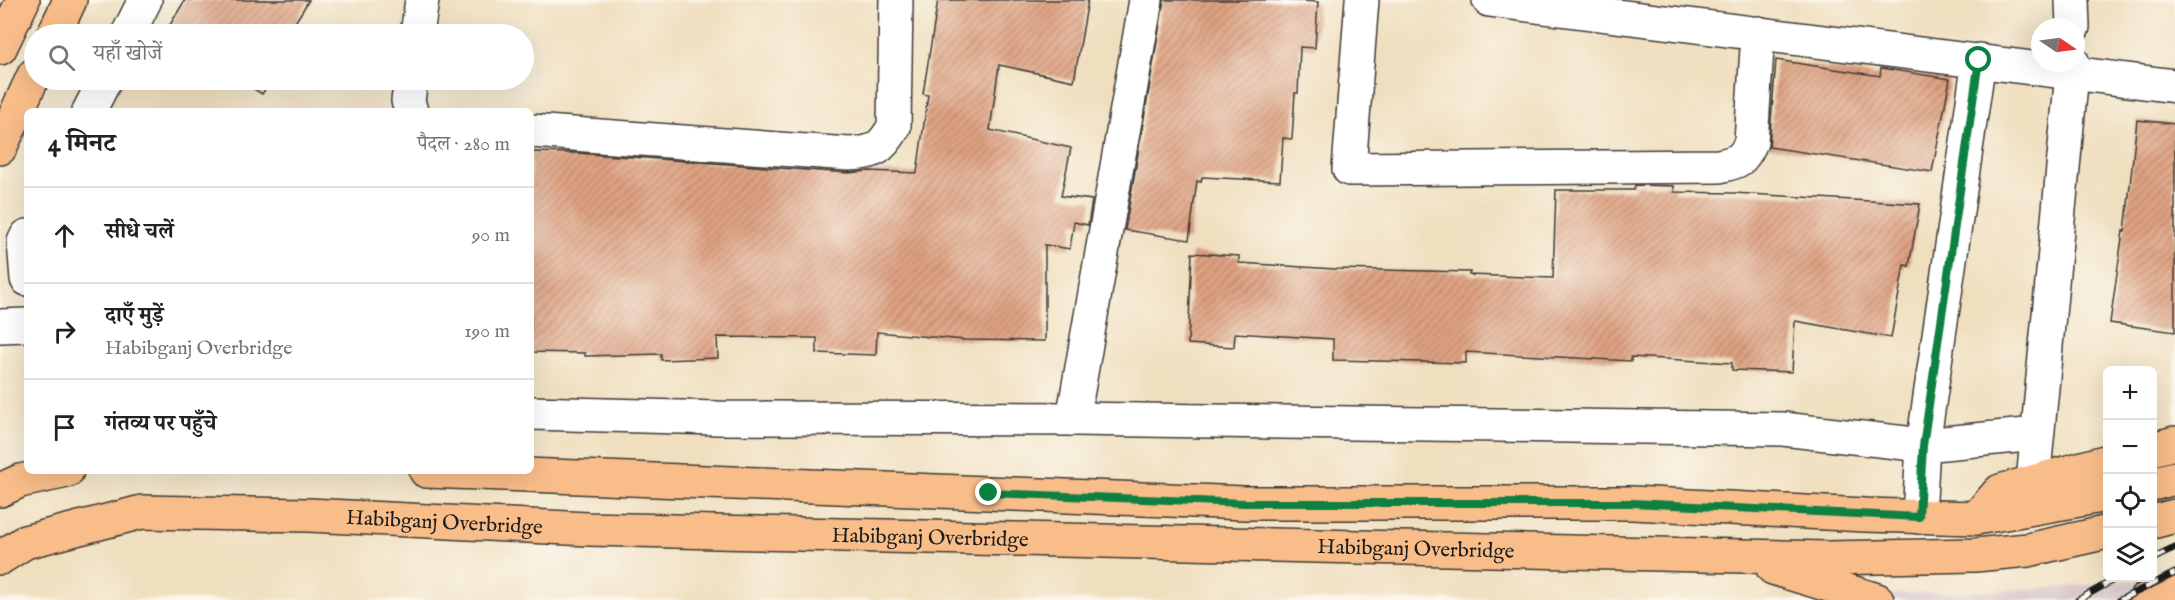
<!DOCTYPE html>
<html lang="hi">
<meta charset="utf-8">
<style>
:root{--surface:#fff;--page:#f2f2f2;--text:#202124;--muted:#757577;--line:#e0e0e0}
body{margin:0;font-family:"IM FELL English","Noto Serif Devanagari",serif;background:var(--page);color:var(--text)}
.controls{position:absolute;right:18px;bottom:18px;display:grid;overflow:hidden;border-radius:9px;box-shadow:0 6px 24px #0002}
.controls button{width:54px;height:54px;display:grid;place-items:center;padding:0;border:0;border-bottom:2px solid var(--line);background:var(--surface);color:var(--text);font:30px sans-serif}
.compass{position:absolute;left:2031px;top:18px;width:54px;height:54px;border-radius:50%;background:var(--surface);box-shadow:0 6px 24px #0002;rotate:103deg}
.stop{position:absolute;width:18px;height:18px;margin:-14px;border:4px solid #0b8043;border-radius:50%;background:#fff}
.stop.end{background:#0b8043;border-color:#fff;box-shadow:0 2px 6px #0008}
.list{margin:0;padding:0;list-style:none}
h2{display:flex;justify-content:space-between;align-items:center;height:78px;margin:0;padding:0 24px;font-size:26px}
h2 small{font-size:20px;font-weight:400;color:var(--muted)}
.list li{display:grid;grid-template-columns:39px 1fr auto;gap:18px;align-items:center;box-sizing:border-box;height:96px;padding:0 24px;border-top:2px solid var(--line)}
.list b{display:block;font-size:22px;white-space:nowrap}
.list p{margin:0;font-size:20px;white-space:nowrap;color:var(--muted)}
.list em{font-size:20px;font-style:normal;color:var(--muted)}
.icon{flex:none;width:33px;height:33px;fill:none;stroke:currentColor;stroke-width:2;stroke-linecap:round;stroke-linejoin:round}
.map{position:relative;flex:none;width:2175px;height:600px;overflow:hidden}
.search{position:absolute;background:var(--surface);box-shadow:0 6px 24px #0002;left:24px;top:24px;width:510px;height:66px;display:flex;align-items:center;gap:15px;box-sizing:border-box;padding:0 21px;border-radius:33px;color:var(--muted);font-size:22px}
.panel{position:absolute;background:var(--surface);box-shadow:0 6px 24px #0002;left:24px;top:108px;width:510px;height:366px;border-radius:9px}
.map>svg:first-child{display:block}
.industrial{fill:#d2bdc6}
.building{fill:url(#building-hatch)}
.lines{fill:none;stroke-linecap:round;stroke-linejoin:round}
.minor-casing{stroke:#3c3934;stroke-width:36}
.major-casing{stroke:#3c3934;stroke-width:36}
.minor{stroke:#fff;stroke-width:33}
.major{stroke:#f8bd89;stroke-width:33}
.rail-casing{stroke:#1c1c1c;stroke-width:7}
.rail{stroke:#fbf7ec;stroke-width:4.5;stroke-dasharray:14;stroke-linecap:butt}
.route{stroke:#0b8043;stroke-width:8}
.labels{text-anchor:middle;stroke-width:4.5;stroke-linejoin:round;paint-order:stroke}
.street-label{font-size:21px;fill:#1c1c1c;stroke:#fbf7ec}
</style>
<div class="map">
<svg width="2175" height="600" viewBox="0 0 2175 600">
<defs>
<pattern id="building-hatch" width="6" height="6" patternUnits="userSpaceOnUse" patternTransform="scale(1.5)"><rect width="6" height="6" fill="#dfa282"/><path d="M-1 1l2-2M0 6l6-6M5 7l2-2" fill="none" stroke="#b4836a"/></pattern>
</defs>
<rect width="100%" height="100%" fill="#fbf7ec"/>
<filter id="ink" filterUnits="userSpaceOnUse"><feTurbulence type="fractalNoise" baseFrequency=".0167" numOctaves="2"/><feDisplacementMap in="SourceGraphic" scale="12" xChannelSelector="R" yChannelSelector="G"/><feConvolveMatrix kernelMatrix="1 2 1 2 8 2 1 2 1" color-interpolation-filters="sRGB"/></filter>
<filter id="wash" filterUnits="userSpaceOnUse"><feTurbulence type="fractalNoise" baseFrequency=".008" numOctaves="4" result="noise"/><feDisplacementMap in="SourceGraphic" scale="24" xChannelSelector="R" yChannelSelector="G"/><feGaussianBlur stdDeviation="1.35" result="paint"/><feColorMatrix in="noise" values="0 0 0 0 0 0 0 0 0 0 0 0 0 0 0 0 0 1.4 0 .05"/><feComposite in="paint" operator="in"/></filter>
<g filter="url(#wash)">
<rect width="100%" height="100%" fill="#f0dfbf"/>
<polygon class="industrial" points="2175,578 2175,600 1869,600 1870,595 2037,589"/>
<g id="blocks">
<g class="building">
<polygon points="185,0 309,0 288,34 168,34 165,33"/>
<polygon points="938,0 1088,0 1074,81 999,65 990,130 1071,148 1061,196 1092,200 1088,225 1074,222 1070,249 1045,245 1045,341 965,340 877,332 876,355 817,353 817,338 717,337 718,358 661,360 661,354 585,356 585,353 531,352 531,152 577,153 848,173 869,171 917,173 928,95 923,94"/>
<polygon points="1164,0 1281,0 1318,2 1315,48 1300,47 1298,93 1295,93 1292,139 1283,138 1280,181 1202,177 1201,182 1197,181 1189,240 1125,230"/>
<polygon points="1776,60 1880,76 1881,68 1950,79 1932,172 1769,147"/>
<polygon points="239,80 271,80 262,94"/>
<polygon points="2137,120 2175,124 2175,332 2110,323 2123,231 2125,232"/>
<polygon points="1635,185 1674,186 1674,192 1734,193 1920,204 1909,266 1904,265 1891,338 1795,321 1792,372 1732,370 1732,363 1631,357 1631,361 1466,352 1466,363 1333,360 1333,339 1235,333 1234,347 1188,344 1192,253 1239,256 1239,263 1335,269 1470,272 1469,275 1553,278 1556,190 1634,190"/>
</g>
</g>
</g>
<g filter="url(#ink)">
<use href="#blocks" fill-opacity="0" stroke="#3c3934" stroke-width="1.5"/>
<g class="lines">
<g class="minor-casing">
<g id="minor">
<path d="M1362,0L1349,169L1719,166C1739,162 1743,160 1751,142L1758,33"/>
<polyline points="1489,0 2175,86"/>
<polyline points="2072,0 2073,27"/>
<polyline points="128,34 145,0"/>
<polyline points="417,34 422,0"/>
<polyline points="411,80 408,101 411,111"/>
<polyline points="89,111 105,80"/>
<path d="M531,131L849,154C875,153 881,149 894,127L896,0"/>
<polyline points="27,236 24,242 27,279"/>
<polyline points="0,326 27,325"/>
<polyline points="531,413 718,418 1073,419 1783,429 1923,445 2037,434"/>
<polyline points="1073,419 1146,0"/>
<polyline points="2033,482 2073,63"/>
<polyline points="1919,517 1923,445 1979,60"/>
</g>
</g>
<g class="major-casing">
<g id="major">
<polyline points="54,34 70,0"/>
<polyline points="0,48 23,0"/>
<polyline points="0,148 34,75"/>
<polyline points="2152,449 2175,443"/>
<polyline points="426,471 1245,503 1632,503 1865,515 1976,518 2108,495"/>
<polyline points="2152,484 2175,478"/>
<polyline points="0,490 20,481 67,471"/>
<polyline points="1976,518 2000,491 2108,461"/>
<polyline points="2152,522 2175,516"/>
<path id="s1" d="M0,558L25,542L142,512L309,515L588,529L1828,558L1975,555L2028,550L2108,532"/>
<polyline points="1773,568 1877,600"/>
<polyline points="2145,600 2175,592"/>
</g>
</g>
<use href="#minor" class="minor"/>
<use href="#major" class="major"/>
<g class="rail-casing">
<g id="rail">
<polyline points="2152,559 2175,548"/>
<polyline points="2078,600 2117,578"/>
<polyline points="2120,600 2175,573"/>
</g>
</g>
<use href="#rail" class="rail"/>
</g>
</g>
<g class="lines" filter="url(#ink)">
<polyline class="route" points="989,493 1245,503 1632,503 1919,517 1923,446 1979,60"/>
</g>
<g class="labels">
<g class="street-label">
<text dy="7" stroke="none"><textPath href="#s1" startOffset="453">Habibganj Overbridge</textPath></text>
<text dy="7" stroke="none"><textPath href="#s1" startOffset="939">Habibganj Overbridge</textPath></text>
<text dy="7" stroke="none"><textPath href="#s1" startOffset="1425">Habibganj Overbridge</textPath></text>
</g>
</g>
</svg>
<div class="controls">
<button>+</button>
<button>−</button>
<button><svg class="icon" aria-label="locate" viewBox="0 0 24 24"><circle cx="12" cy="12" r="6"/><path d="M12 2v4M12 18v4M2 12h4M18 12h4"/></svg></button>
<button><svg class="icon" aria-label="layers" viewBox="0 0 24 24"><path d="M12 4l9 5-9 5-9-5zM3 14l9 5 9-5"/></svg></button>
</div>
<svg class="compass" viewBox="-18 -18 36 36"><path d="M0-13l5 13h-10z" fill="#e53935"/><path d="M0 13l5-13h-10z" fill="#757577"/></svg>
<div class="stop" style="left:1979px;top:60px"></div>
<div class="stop end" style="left:989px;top:493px"></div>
<div class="search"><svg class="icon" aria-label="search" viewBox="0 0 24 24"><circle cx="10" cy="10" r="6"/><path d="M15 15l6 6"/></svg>यहाँ खोजें</div>
<section class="panel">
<h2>4 मिनट<small>पैदल · 280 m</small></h2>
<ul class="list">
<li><svg class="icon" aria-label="ahead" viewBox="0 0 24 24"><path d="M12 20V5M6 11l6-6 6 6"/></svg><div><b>सीधे चलें</b></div><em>90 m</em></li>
<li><svg class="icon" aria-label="right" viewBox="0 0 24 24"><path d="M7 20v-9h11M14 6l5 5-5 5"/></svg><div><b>दाएँ मुड़ें</b><p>Habibganj Overbridge</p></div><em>190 m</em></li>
<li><svg class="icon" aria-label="arrive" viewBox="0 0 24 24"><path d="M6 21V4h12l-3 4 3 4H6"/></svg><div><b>गंतव्य पर पहुँचे</b></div></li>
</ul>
</section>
</div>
